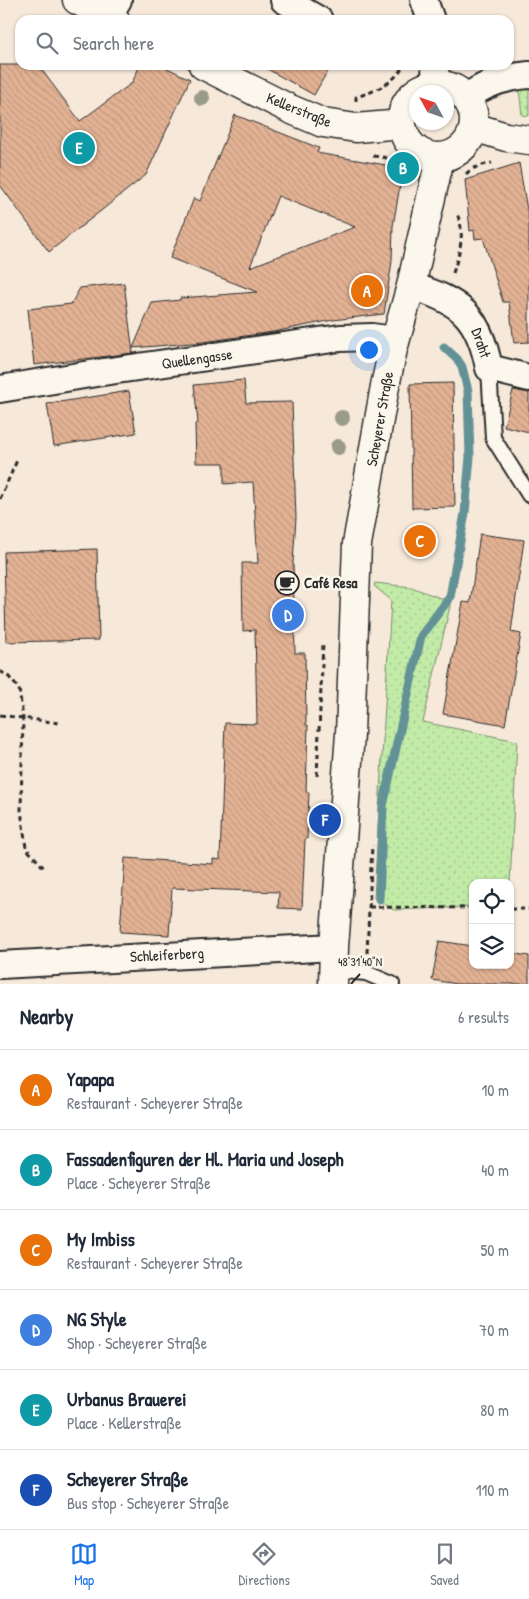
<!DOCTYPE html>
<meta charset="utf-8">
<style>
:root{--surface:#fff;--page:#f2f2f3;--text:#1f2937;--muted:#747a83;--line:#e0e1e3;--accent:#1a73e8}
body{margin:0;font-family:"Patrick Hand",sans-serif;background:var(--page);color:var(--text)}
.controls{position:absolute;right:15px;bottom:15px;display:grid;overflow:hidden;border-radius:10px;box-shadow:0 1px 4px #0004}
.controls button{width:45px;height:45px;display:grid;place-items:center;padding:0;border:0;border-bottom:1px solid var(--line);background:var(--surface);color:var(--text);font:25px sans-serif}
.compass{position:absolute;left:409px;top:85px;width:45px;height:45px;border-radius:50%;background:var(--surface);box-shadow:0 1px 4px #0004;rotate:310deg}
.you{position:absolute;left:368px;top:349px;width:18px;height:18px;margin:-12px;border:4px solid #fff;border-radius:50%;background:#1a73e8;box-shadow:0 0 0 8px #1a73e833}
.badge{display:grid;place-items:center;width:32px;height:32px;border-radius:50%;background:var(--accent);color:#fff;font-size:16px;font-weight:700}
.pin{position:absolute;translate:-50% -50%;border:2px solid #fff;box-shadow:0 1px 5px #0006}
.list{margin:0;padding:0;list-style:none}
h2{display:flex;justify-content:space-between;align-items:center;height:65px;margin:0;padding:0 20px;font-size:21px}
h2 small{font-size:16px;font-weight:400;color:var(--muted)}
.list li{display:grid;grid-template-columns:32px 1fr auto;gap:15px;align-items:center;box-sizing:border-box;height:80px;padding:0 20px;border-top:1px solid var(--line)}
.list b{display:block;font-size:19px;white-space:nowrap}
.list p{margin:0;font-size:16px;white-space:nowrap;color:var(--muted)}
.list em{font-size:16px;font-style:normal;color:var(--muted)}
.icon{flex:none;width:28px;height:28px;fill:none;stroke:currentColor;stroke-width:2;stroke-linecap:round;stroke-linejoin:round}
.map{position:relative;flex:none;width:529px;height:984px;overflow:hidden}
.search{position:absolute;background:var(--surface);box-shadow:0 1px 4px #0004;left:15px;right:15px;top:15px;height:55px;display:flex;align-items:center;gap:12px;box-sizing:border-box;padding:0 18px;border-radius:15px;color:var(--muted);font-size:19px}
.sheet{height:545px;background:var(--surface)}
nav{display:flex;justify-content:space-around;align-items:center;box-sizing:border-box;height:70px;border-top:1px solid var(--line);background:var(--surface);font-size:14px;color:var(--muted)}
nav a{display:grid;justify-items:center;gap:2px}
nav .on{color:var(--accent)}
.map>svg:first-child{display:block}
.park{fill:url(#park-dots);stroke:#768b69}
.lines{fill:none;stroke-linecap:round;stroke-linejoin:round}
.stream{stroke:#629296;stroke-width:9}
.building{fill:url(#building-back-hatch);stroke:#2b2b2b;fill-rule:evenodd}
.service-casing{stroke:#2b2b2b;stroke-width:18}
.minor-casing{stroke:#2b2b2b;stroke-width:30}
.tertiary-casing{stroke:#2b2b2b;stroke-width:31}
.path{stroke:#2b2b2b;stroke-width:3;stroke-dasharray:5 4;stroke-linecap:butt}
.service{stroke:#fbf7ec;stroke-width:14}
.minor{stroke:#fbf7ec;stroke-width:26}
.tertiary{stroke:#fbf7ec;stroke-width:28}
.tree{fill:#9b9b8b}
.ticks{fill:none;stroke:#2b2b2b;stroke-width:2}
.labels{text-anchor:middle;stroke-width:5;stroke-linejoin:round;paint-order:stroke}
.street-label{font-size:15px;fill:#2b2b2b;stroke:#fbf7ec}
.poi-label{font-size:15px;font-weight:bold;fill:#2b2b2b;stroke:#fbf7ec;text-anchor:start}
.ticks-label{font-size:12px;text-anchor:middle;fill:#2b2b2b;stroke:#fbf7ec;stroke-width:5;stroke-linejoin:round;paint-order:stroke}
</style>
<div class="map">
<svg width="529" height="984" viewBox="0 0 529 984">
<defs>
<pattern id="park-dots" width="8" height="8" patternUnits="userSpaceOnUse" patternTransform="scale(1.25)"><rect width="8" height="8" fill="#c2eba7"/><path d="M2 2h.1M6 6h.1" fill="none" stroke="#a7ca90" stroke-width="1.8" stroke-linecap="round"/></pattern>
<pattern id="building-back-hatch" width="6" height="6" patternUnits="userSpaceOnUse" patternTransform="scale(1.25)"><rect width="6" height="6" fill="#e3b294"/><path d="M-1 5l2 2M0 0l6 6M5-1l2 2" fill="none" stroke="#c39980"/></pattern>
</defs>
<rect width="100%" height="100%" fill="#f6e9da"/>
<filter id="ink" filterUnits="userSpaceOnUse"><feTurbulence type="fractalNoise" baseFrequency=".02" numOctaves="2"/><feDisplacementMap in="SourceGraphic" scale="10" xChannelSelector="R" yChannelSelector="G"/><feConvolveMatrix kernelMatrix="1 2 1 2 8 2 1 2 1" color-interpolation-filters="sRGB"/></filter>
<g filter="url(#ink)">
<g class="park">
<polygon points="529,86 529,116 522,115 519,88"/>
<polygon points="375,583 411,587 451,602 423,722 517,741 510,883 473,883 473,907 394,910 374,898 391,600 374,586"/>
</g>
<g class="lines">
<polyline class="stream" points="379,899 383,806 421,636 450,597 465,513 470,457 468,391 462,367 457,359 444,347"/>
</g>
<g class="building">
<polygon points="0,65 38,65 80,121 132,83 140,65 161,65 190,79 146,175 49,252 0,185"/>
<polygon points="260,65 331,65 314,95"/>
<path d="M235,115L319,148L317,153L403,168L393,226L392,261L384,314L333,320L273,332L203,342L133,348L152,303L180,300V298L257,292L170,258L194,198L200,201ZM278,196L355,227L250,267Z"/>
<polygon points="519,163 529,221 529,342 514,343 509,302 503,302 483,238 475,239 474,230 470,231 465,180"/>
<polygon points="124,283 133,353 34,365 28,309 71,304 80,288"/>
<polygon points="244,380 246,403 292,402 296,518 293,562 295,653 305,653 306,725 308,725 306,792 309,792 307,839 305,839 302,909 278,908 279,892 172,888 169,935 120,932 125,858 213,864 213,859 220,860 225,723 257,724 255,630 243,631 242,563 258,563 253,482 224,484 224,463 196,463 195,424 198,423 194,385"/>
<polygon points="453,383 455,507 412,508 410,384"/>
<polygon points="513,390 529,393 529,432 504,426"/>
<polygon points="129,391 136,433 54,446 47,404"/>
<polygon points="480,534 524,540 511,632 521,634 505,725 443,714 463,602 470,603"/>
<polygon points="97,549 99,640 6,642 4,552"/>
<polygon points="439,941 473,946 473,965 510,965 510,953 529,956 529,984 457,984 432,980"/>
</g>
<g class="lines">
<g class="service-casing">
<g id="service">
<polyline points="489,368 493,438 529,495"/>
<polyline points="333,970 366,973 392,984"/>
</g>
</g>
<g class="minor-casing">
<g id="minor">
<polyline points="284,0 319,20"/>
<polyline points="424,0 431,20"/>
<polyline points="108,16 118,0"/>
<polyline points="435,65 436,84"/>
<path d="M466,98C485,83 505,77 529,75"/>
<path d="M411,286C461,301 479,316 489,368L529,378"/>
<polyline points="0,389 96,373 340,338 372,337 395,340"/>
<polyline points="0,965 334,947"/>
</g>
</g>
<g class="tertiary-casing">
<g id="tertiary">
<polyline points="77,0 115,20"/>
<polyline points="203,65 290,109 323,123 356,128 402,124"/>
<circle cx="438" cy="121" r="36"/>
<polyline points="474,127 506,137 529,140"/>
<polyline points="333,984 334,947 350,734 357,544 385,386 393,349 411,286 440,158"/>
</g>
</g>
<g class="path">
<path d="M356,101V97C373,92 396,83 403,65"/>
<path d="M373,156C387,157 401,160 408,173"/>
<path d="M466,174C473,167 482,165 492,163"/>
<path d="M453,273C459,254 466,233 457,214"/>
<polyline points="0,499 18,458"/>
<polyline points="0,671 9,677 19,689 23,718 21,810 26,848 44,868"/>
<polyline points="0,715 59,723"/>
<polyline points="317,776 323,643"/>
<polyline points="369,907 473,908"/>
<polyline points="510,909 529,909"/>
<polyline points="367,953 372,845"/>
</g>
<use href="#service" class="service"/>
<use href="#minor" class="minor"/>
<use href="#tertiary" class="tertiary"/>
</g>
<g class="tree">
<circle cx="202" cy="98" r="8"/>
<circle cx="342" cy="418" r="8"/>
<circle cx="338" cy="447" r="8"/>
</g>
</g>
<path class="ticks" d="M351,984L360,974"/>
<defs>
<g id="cafe-ring" transform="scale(1.25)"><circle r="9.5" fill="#fbf7ec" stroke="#2b2b2b" stroke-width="1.5"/><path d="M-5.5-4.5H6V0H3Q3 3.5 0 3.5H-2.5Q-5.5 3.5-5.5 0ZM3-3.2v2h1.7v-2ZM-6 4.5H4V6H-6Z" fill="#2b2b2b"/></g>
</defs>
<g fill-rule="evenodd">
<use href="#cafe-ring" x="287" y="583"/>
</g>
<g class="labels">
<g class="street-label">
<text transform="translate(299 110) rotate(22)" y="5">Kellerstraße</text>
<text transform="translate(481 343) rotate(71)" y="5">Draht</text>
<text transform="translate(197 359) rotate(-8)" y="5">Quellengasse</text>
<text transform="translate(380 419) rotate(-80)" y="5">Scheyerer Straße</text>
<text transform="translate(167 955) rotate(-3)" y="5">Schleiferberg</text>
</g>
<g class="poi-label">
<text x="304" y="588">Café Resa</text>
</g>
</g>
<g class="ticks-label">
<text x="360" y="966">48°31'40"N</text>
</g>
</svg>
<div class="controls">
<button><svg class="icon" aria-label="locate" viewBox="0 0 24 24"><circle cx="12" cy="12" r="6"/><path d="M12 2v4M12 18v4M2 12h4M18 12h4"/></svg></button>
<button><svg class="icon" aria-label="layers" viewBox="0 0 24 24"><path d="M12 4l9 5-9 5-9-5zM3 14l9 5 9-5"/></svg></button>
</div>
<svg class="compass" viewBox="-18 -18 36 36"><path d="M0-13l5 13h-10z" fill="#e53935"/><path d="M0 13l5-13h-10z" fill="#747a83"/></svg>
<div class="you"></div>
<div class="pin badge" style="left:367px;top:291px;background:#e8710a">A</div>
<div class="pin badge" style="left:403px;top:168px;background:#0f9aa8">B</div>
<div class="pin badge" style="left:420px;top:541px;background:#e8710a">C</div>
<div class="pin badge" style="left:288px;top:615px;background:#3f7fe0">D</div>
<div class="pin badge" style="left:79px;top:148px;background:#0f9aa8">E</div>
<div class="pin badge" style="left:325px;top:820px;background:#1a4fb4">F</div>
<div class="search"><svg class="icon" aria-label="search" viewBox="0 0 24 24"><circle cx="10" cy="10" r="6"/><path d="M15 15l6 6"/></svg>Search here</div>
</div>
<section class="sheet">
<h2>Nearby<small>6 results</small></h2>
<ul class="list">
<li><span class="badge" style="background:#e8710a">A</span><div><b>Yapapa</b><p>Restaurant · Scheyerer Straße</p></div><em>10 m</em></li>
<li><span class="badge" style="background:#0f9aa8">B</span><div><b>Fassadenfiguren der Hl. Maria und Joseph</b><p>Place · Scheyerer Straße</p></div><em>40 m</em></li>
<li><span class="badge" style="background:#e8710a">C</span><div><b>My Imbiss</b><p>Restaurant · Scheyerer Straße</p></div><em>50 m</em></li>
<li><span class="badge" style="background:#3f7fe0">D</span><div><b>NG Style</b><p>Shop · Scheyerer Straße</p></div><em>70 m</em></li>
<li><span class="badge" style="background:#0f9aa8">E</span><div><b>Urbanus Brauerei</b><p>Place · Kellerstraße</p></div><em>80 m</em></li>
<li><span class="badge" style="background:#1a4fb4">F</span><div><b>Scheyerer Straße</b><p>Bus stop · Scheyerer Straße</p></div><em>110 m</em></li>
</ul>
</section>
<nav>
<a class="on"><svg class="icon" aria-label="map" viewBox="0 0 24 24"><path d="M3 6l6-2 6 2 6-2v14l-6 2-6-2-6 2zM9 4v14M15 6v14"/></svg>Map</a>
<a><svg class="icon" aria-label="directions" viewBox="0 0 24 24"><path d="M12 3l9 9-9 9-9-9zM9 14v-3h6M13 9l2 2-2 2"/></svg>Directions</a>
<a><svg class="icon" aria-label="saved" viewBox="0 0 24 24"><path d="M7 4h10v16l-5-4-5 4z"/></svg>Saved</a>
</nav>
